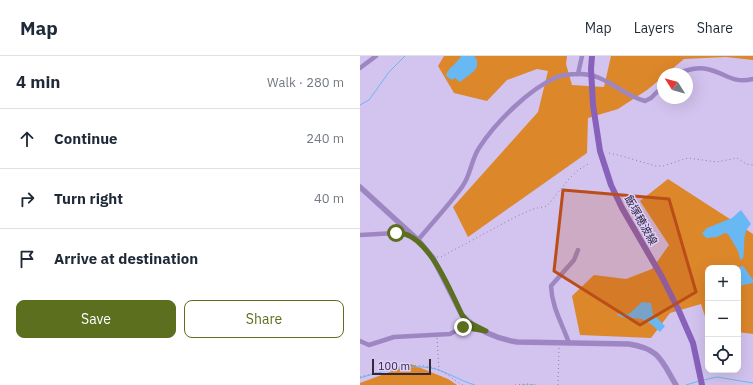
<!DOCTYPE html>
<meta charset="utf-8">
<style>
:root{--surface:#fff;--page:#f6f6f7;--text:#1f2937;--muted:#747a83;--line:#e0e1e3;--accent:#5b6f1e}
body{margin:0;font-family:"IBM Plex Sans","Noto Sans JP",sans-serif;background:var(--page);color:var(--text)}
.controls{position:absolute;right:12px;bottom:12px;display:grid;overflow:hidden;border-radius:8px;box-shadow:0 4px 16px #0002}
.controls button{width:36px;height:36px;display:grid;place-items:center;padding:0;border:0;border-bottom:1px solid var(--line);background:var(--surface);color:var(--text);font:20px sans-serif}
.compass{position:absolute;left:297px;top:12px;width:36px;height:36px;border-radius:50%;background:var(--surface);box-shadow:0 4px 16px #0002;rotate:307deg}
.scale{position:absolute;left:12px;bottom:10px;width:59px;box-sizing:border-box;padding-left:4px;border:2px solid #302a3b;border-top:0;font-size:11px;line-height:14px;white-space:nowrap;color:#302a3b;-webkit-text-stroke:3px #e0d0fd;paint-order:stroke}
.stop{position:absolute;width:12px;height:12px;margin:-9px;border:3px solid #5b6f1e;border-radius:50%;background:#fff}
.stop.end{background:#5b6f1e;border-color:#fff;box-shadow:0 1px 4px #0008}
.list{margin:0;padding:0;list-style:none}
h2{display:flex;justify-content:space-between;align-items:center;height:52px;margin:0;padding:0 16px;font-size:17px}
h2 small{font-size:13px;font-weight:400;color:var(--muted)}
.list li{display:grid;grid-template-columns:26px 1fr auto;gap:12px;align-items:center;box-sizing:border-box;height:60px;padding:0 16px;border-top:1px solid var(--line)}
.list b{display:block;font-size:15px;white-space:nowrap}
.list em{font-size:13px;font-style:normal;color:var(--muted)}
.actions{display:flex;gap:8px;padding:12px 16px}
.actions a{flex:1;padding:9px 0;border:1px solid var(--accent);border-radius:8px;text-align:center;font-size:14px;color:var(--accent)}
.actions .main{background:var(--accent);color:#fff}
.icon{flex:none;width:22px;height:22px;fill:none;stroke:currentColor;stroke-width:2;stroke-linecap:round;stroke-linejoin:round}
.map{position:relative;flex:none;width:393px;height:329px;overflow:hidden}
header{display:flex;align-items:center;gap:24px;box-sizing:border-box;height:56px;padding:0 20px;background:var(--surface);border-bottom:1px solid var(--line)}
header strong{font-size:19px}
nav{display:flex;gap:22px;margin-inline-start:auto;font-size:14px}
main{display:flex}
aside{flex:1;background:var(--surface)}
.map>svg:first-child{display:block}
.forest{fill:#dd872b}
.water{fill:#68b8f3}
.lines{fill:none;stroke-linecap:round;stroke-linejoin:round}
.stream{stroke:#68b8f3;stroke-width:1}
.path{stroke:#8c81a1;stroke-width:1;stroke-dasharray:1 3;stroke-linecap:butt}
.minor{stroke:#9e86c3;stroke-width:4.5}
.tertiary{stroke:#9e86c3;stroke-width:5.5}
.secondary{stroke:#8861bb;stroke-width:6}
.route{stroke:#5b6f1e;stroke-width:5}
.marked{fill:#ba4d18;fill-opacity:0.2;stroke:#ba4d18;stroke-width:3;stroke-linejoin:round}
.labels{text-anchor:middle;stroke-width:3;stroke-linejoin:round;paint-order:stroke}
.street-label{font-size:11px;fill:#302a3b;stroke:#e0d0fd}
</style>
<header>
<strong>Map</strong>
<nav><a>Map</a><a>Layers</a><a>Share</a></nav>
</header>
<main>
<aside>
<h2>4 min<small>Walk · 280 m</small></h2>
<ul class="list">
<li><svg class="icon" aria-label="ahead" viewBox="0 0 24 24"><path d="M12 20V5M6 11l6-6 6 6"/></svg><div><b>Continue</b></div><em>240 m</em></li>
<li><svg class="icon" aria-label="right" viewBox="0 0 24 24"><path d="M7 20v-9h11M14 6l5 5-5 5"/></svg><div><b>Turn right</b></div><em>40 m</em></li>
<li><svg class="icon" aria-label="arrive" viewBox="0 0 24 24"><path d="M6 21V4h12l-3 4 3 4H6"/></svg><div><b>Arrive at destination</b></div></li>
</ul>
<div class="actions"><a class="main">Save</a><a>Share</a></div>
</aside>
<div class="map">
<svg width="393" height="329" viewBox="0 0 393 329">
<rect width="100%" height="100%" fill="#d3c3ef"/>
<g class="forest">
<polygon points="84,0 207,0 206,8 212,29 244,31 251,0 393,0 393,4 366,1 324,3 306,18 303,18 303,21 287,34 258,53 228,62 227,97 108,181 93,151 178,56 188,15 177,13 147,24 127,45 94,37 78,10"/>
<polygon points="308,123 393,178 393,278 378,276 378,212 348,212 348,270 341,248 310,257 291,282 220,279 212,240 234,219 266,223 292,213 309,189 280,145"/>
<polygon points="51,308 88,323 97,329 0,329 0,327"/>
</g>
<g class="water">
<path d="M101,0H114L117,4V11L113,16L100,26L95,22L92,24L86,20C88,11 97,8 101,0Z"/>
<path d="M381,154L391,168C381,178 386,189 383,202L381,204L380,203L378,195L368,178L365,177L357,181L346,182L342,177L347,172L372,162Z"/>
<polygon points="381,210 384,211 393,224 393,227 378,230 379,212"/>
<polygon points="282,246 291,247 293,258 305,270 300,276 291,268 281,263 273,262 268,263 257,259 260,257 269,258"/>
</g>
<g class="lines">
<g class="stream">
<polyline points="0,49 9,44 29,16 45,0"/>
<path d="M0,322C18,316 52,308 71,312C86,315 100,325 115,329"/>
<polyline points="344,324 357,321 393,327"/>
<polyline points="162,329 176,329"/>
<polyline points="326,329 339,325"/>
</g>
<g class="path">
<polyline points="249,97 258,99 296,110 303,110 328,102 357,106 377,102 386,108 393,109"/>
<polyline points="77,201 81,201 155,161 173,153 187,150 209,123 218,114 230,107"/>
<polyline points="77,282 79,313"/>
<path d="M0,321C23,315 57,303 79,314C88,318 95,325 103,329"/>
<polyline points="155,329 168,328 175,329"/>
<polyline points="198,329 199,292"/>
</g>
<g class="minor">
<polyline points="0,12 16,0"/>
<polyline points="218,18 222,0"/>
<path d="M316,18C325,14 338,11 347,13C366,17 372,28 393,23"/>
<path d="M0,179L36,177L45,178L58,184C72,167 89,149 102,131C111,119 111,104 119,92C136,66 169,33 197,21C203,19 212,18 218,18C246,17 260,39 285,45L291,42L303,30"/>
<polyline points="0,285 9,289 34,281 90,278 103,271 119,274"/>
<path d="M209,287C202,267 192,252 191,230L214,204L218,194"/>
</g>
<path class="tertiary" d="M0,131L58,184L73,202L102,259C115,274 138,283 157,286L269,288C300,293 301,304 316,329"/>
<polyline class="secondary" points="232,0 231,13 233,49 240,95 251,129 262,152 302,221 319,255 333,287 342,329"/>
</g>
<g class="lines">
<path class="route" d="M36,177C39,177 42,177 45,178C71,186 91,236 102,259L108,266L126,275L103,271"/>
</g>
<path class="marked" d="M203,134L309,143L336,236L280,269L194,215Z"/>
<g class="labels">
<g class="street-label">
<text transform="translate(281 164) rotate(61)" y="4">飯塚穂波線</text>
</g>
</g>
</svg>
<div class="controls">
<button>+</button>
<button>−</button>
<button><svg class="icon" aria-label="locate" viewBox="0 0 24 24"><circle cx="12" cy="12" r="6"/><path d="M12 2v4M12 18v4M2 12h4M18 12h4"/></svg></button>
</div>
<svg class="compass" viewBox="-18 -18 36 36"><path d="M0-13l5 13h-10z" fill="#e53935"/><path d="M0 13l5-13h-10z" fill="#747a83"/></svg>
<div class="scale">100 m</div>
<div class="stop" style="left:36px;top:177px"></div>
<div class="stop end" style="left:103px;top:271px"></div>
</div>
</main>
